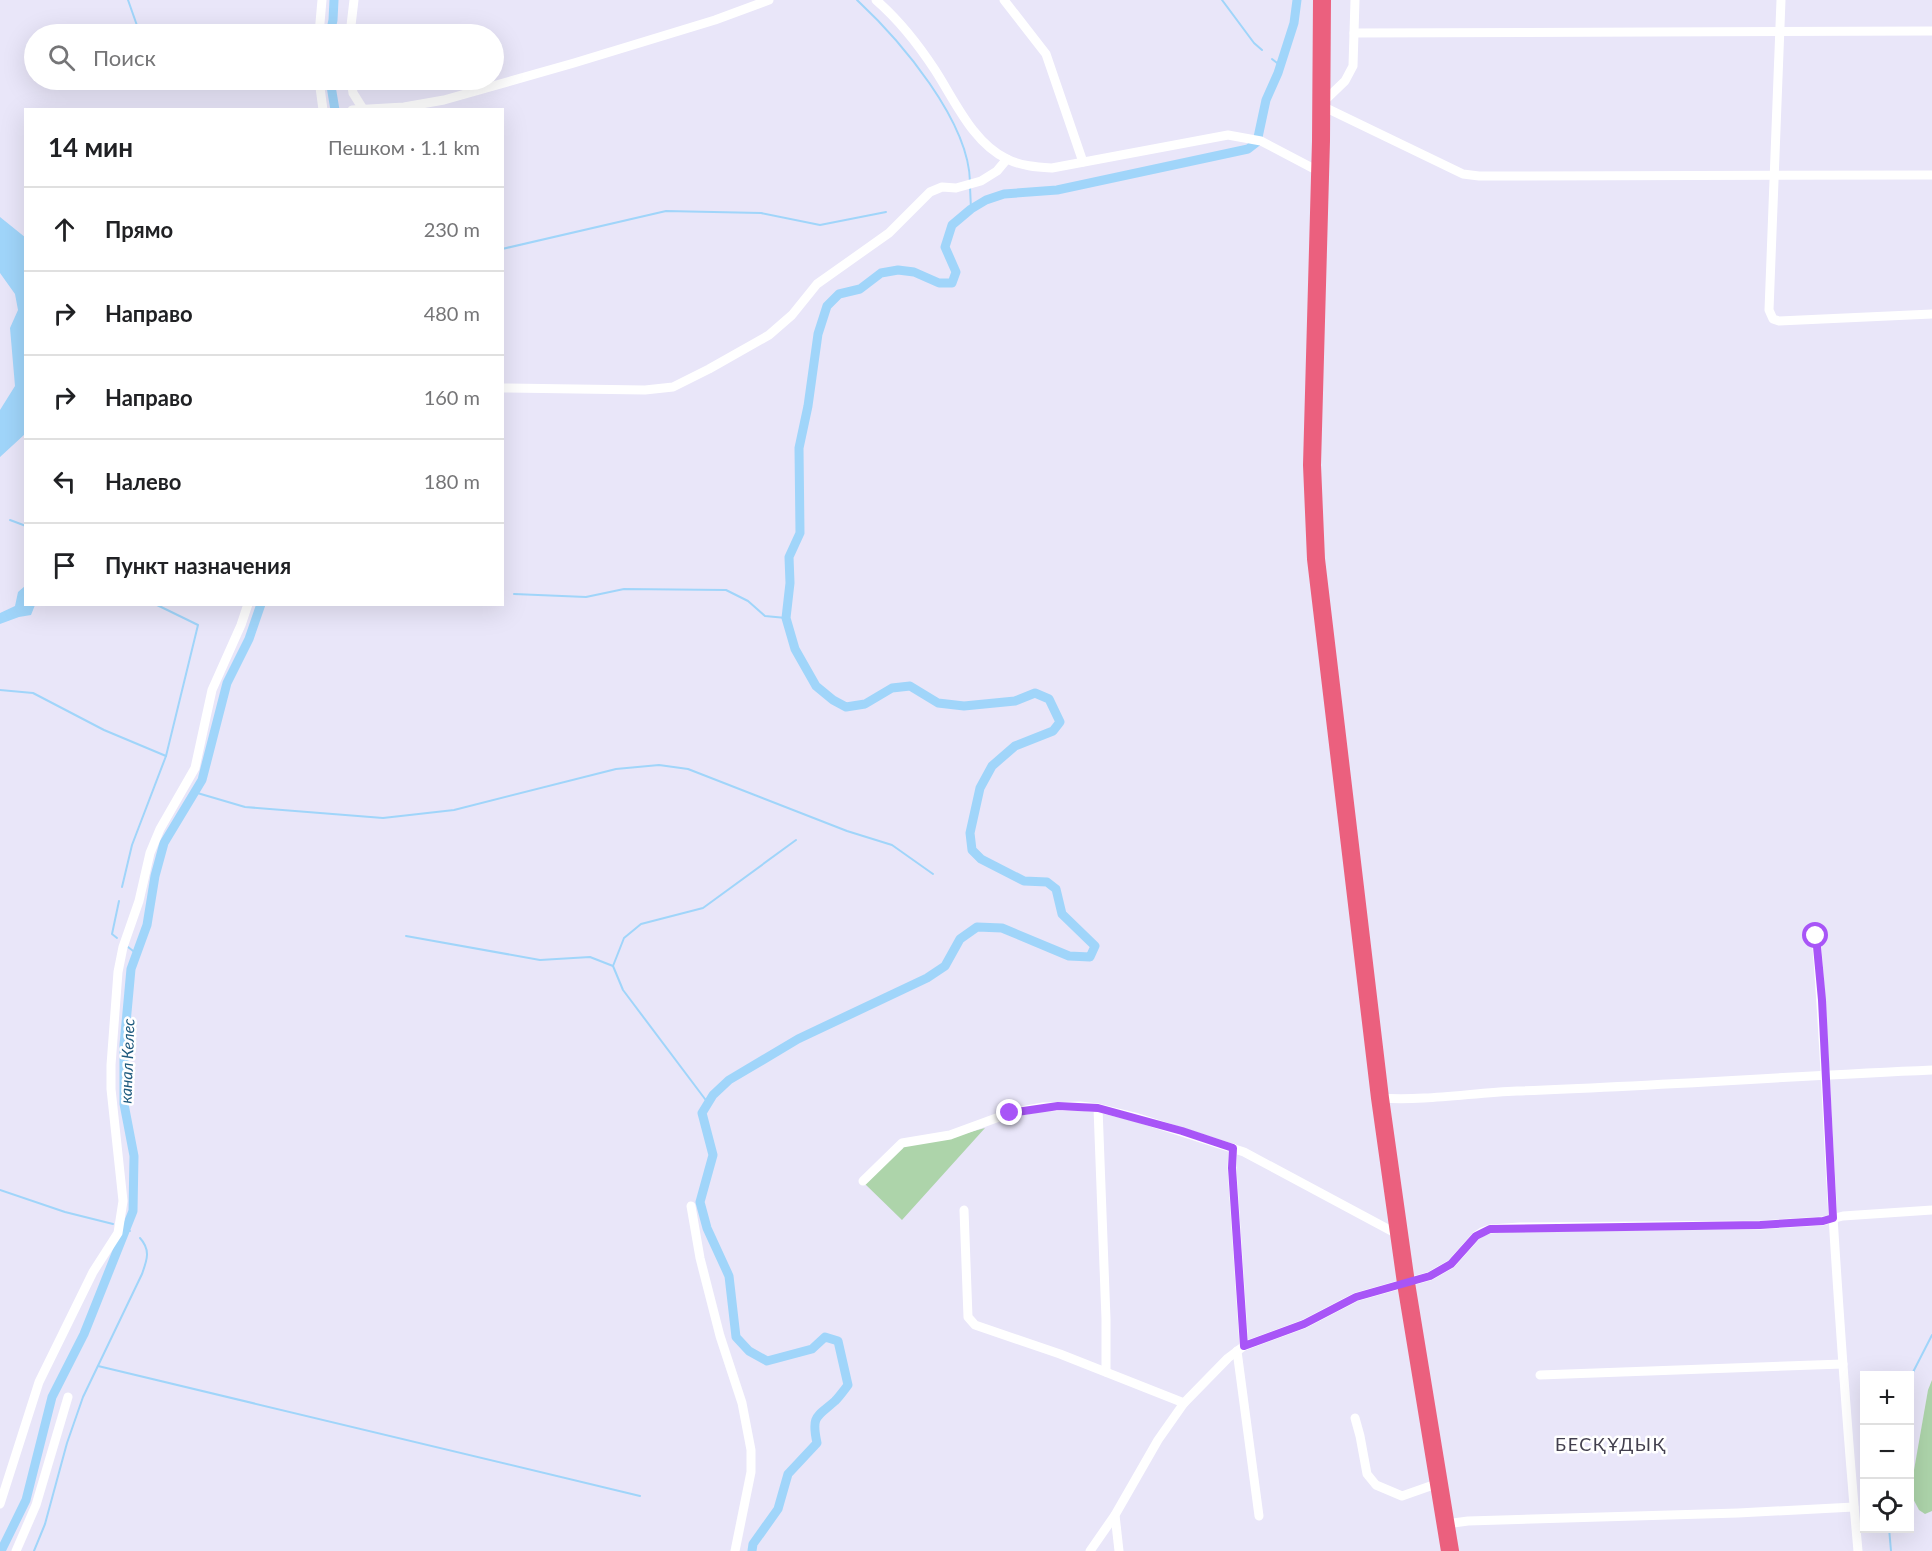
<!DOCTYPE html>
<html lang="ru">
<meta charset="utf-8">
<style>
:root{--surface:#fff;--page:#f6f6f6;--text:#202124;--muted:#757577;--line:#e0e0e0}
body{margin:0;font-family:Lato,sans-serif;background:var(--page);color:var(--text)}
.controls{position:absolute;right:18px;bottom:18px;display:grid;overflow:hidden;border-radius:0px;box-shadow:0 6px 24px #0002}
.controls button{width:54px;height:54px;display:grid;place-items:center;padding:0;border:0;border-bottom:2px solid var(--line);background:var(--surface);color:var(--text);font:30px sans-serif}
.stop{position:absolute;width:18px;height:18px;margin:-14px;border:4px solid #a855f7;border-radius:50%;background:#fff}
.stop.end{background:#a855f7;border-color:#fff;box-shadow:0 2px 6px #0008}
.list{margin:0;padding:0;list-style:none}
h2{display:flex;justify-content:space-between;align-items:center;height:78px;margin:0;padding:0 24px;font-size:26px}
h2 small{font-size:20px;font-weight:400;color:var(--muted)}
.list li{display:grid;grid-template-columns:39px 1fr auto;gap:18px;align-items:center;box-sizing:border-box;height:84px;padding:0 24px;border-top:2px solid var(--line)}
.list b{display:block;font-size:22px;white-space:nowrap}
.list em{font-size:20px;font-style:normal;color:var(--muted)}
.icon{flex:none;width:33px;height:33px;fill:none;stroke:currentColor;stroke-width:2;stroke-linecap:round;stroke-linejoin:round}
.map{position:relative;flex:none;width:1932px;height:1551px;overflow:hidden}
.search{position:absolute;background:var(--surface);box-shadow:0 6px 24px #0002;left:24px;top:24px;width:480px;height:66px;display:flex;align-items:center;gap:15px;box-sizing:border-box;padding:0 21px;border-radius:33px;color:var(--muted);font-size:22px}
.panel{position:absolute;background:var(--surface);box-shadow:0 6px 24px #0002;left:24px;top:108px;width:480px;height:498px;border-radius:0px}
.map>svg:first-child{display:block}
.green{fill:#add4aa}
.water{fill:#a0d5fa}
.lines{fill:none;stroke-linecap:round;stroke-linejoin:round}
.stream{stroke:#a0d5fa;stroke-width:2}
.canal{stroke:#a0d5fa;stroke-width:9}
.street{stroke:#fff;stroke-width:9}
.highway{stroke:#eb607e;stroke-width:18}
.route{stroke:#a855f7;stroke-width:8}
.labels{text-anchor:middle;stroke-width:5;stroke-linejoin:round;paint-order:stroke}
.water-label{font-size:16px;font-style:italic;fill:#1d597d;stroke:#fff}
.quarter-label{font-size:18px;letter-spacing:1.5px;fill:#423f4e;stroke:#fff}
</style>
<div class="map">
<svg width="1932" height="1551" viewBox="0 0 1932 1551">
<rect width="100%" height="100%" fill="#e9e6f9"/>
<g class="green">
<polygon points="985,1128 902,1220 864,1183 908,1143 963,1134"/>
<polygon points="1932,1380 1932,1511 1925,1514 1919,1510 1910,1493 1928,1390"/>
</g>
<g class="water">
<polygon points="0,217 26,238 25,434 0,457 0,410 15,386 10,328 18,310 15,294 0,273"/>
<polygon points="25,586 26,604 35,605 31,615 19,617 0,624 0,613 15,606 18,592"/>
</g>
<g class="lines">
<g class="stream">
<polyline points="128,0 140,34"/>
<path d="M857,0C901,41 969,121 970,182"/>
<polyline points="1222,0 1254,43 1262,50"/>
<polyline points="1272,59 1281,66"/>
<polyline points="217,80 252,89 313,89"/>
<polyline points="327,88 332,88"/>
<polyline points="970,187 971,209"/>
<polyline points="502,249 666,211 761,213 820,225 886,212"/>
<polyline points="10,520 26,526"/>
<polyline points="514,594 586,597 624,589 726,590 748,601 765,616 786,618"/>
<polyline points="0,690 33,693 104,730 166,756"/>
<polyline points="194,792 245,807 383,818 454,810 616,769 659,765 688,769 847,831 892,845 933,874"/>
<polyline points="122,887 132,845 166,756 198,625 155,604"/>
<polyline points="406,936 540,960 590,957 613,966"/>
<polyline points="117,938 112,934 119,901"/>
<polyline points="128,947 137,954"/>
<polyline points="708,1103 623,990 613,966 624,938 641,924 703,908 796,840"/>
<polyline points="0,1190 65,1212 113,1224"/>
<polyline points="126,1228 130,1231"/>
<polyline points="98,1366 640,1496"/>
<polyline points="1910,1378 1932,1335"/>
<polyline points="1889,1528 1891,1551"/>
<path d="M34,1551L45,1524L67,1443L83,1397L142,1274C147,1260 151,1250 140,1238"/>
</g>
<g class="canal">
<polyline points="330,34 333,20 334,0"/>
<polyline points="330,80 335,110"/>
<polyline points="1,1551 26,1500 52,1397 84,1334 133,1211 134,1156 124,1104 124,1045 131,969 147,925 155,876 164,843 202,780 227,683 249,639 261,604"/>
<path d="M752,1551L753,1544L778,1509L788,1474L817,1443C811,1415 817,1417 835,1401C840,1396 844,1390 848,1385L838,1341L825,1337L812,1349L767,1361L749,1351L736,1337L729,1276L707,1228L700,1202L713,1155L702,1113L713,1095L729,1080L798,1039L927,978L945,966L960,939L977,927L1002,928L1069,956L1090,957L1095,946L1062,914L1056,889L1047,882L1024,881L981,859L972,850L970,833L980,788L992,766L1015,746L1053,731L1060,722L1049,699L1035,693L1015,701L964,706L938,703L910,686L892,688L865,704L846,707L833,700L816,686L795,649L786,618L790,583L789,557L800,533L799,448L808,406L818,334L827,306L839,294L860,289L881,273L898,270L914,272L939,283H952L956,272L945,247L952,225L971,209L986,200L1004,194L1057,190L1248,149L1257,142L1266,100L1278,73L1294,23L1297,0"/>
</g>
<g class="street">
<path d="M876,0C899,20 918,44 935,70C955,101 973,143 1007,159C1021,166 1037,167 1052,168L1228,135L1261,141L1320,172"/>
<polyline points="1004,0 1046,54 1083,162"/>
<polyline points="1355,0 1353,66 1345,81 1320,105 1463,174 1479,176 1932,175"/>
<polyline points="1781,0 1769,310 1773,319 1779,321 1932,314"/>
<polyline points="1354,33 1932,31"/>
<polyline points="319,34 322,0"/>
<polyline points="350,34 354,0"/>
<polyline points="319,80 323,110"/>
<polyline points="351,80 353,93 363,109"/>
<polyline points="352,110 404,107 444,100 574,63 715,20 769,0"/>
<polyline points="502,388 645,390 673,387 709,369 769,335 792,315 817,284 889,233 930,192 942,187 956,188 981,181 997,171 1007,159"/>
<path d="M1816,936C1824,1029 1827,1123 1833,1217C1840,1328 1848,1440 1858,1551"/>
<path d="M1380,1098C1425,1101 1471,1093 1517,1091C1655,1086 1793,1076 1932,1070"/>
<polyline points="1098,1108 1106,1319 1106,1372"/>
<polyline points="1233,1148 1232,1168 1244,1346"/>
<polyline points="863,1181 902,1143 950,1135 1010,1113 1043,1107 1080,1106 1098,1108 1135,1117 1244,1152 1399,1235"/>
<polyline points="691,1206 700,1258 720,1336 742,1403 751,1450 751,1472 735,1551"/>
<polyline points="964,1210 968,1317 975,1325 1060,1354 1184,1403"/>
<polyline points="1237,1351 1259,1516"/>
<polyline points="1540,1375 1843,1364"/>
<polyline points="1355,1418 1360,1436 1367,1474 1376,1485 1402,1496 1439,1483"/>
<polyline points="0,1504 39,1382 93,1272 118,1233 123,1201 111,1089 111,1065 118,972 123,947 139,901 150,853 160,829 195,768 212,690 241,625 248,604"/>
<polyline points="1115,1515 1119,1551"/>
<polyline points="1446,1524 1468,1521 1738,1513 1854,1507"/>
<polyline points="16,1551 36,1505 68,1397"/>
<polyline points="1090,1551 1115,1515 1158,1440 1184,1403 1228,1358 1244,1346 1304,1324 1356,1297 1430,1276 1451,1264 1476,1236 1482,1232 1490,1229 1520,1227 1760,1225 1823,1221 1843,1216 1932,1210"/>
</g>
<polyline class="highway" points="1322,0 1321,141 1312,465 1316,559 1380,1098 1406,1283 1450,1551"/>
</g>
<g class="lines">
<polyline class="route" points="1010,1113 1058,1106 1098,1108 1182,1131 1233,1148 1232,1168 1244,1346 1304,1324 1356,1297 1430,1276 1451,1264 1476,1236 1490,1229 1760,1225 1823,1221 1833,1218 1822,1000 1816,936"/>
</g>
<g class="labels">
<g class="water-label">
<text transform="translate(127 1061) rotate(-88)" y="6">канал Келес</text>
</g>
<g class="quarter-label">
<text x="1611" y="1451">БЕСҚҰДЫҚ</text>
</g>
</g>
</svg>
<div class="controls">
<button>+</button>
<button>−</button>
<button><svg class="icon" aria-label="locate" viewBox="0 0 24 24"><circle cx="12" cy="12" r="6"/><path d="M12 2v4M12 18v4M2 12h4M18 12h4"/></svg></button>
</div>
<div class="stop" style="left:1816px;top:936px"></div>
<div class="stop end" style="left:1010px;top:1113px"></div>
<div class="search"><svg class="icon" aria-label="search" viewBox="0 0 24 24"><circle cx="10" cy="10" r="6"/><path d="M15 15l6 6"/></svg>Поиск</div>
<section class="panel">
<h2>14 мин<small>Пешком · 1.1 km</small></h2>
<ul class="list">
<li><svg class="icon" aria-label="ahead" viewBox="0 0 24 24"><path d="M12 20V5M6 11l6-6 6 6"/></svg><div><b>Прямо</b></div><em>230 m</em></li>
<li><svg class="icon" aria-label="right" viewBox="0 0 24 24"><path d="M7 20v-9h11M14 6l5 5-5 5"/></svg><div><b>Направо</b></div><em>480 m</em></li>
<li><svg class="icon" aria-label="right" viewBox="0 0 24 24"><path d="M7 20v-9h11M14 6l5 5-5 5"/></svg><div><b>Направо</b></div><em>160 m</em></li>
<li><svg class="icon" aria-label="left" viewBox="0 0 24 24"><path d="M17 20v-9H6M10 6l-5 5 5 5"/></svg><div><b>Налево</b></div><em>180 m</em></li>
<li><svg class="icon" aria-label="arrive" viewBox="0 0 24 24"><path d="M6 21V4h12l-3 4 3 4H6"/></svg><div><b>Пункт назначения</b></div></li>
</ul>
</section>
</div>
